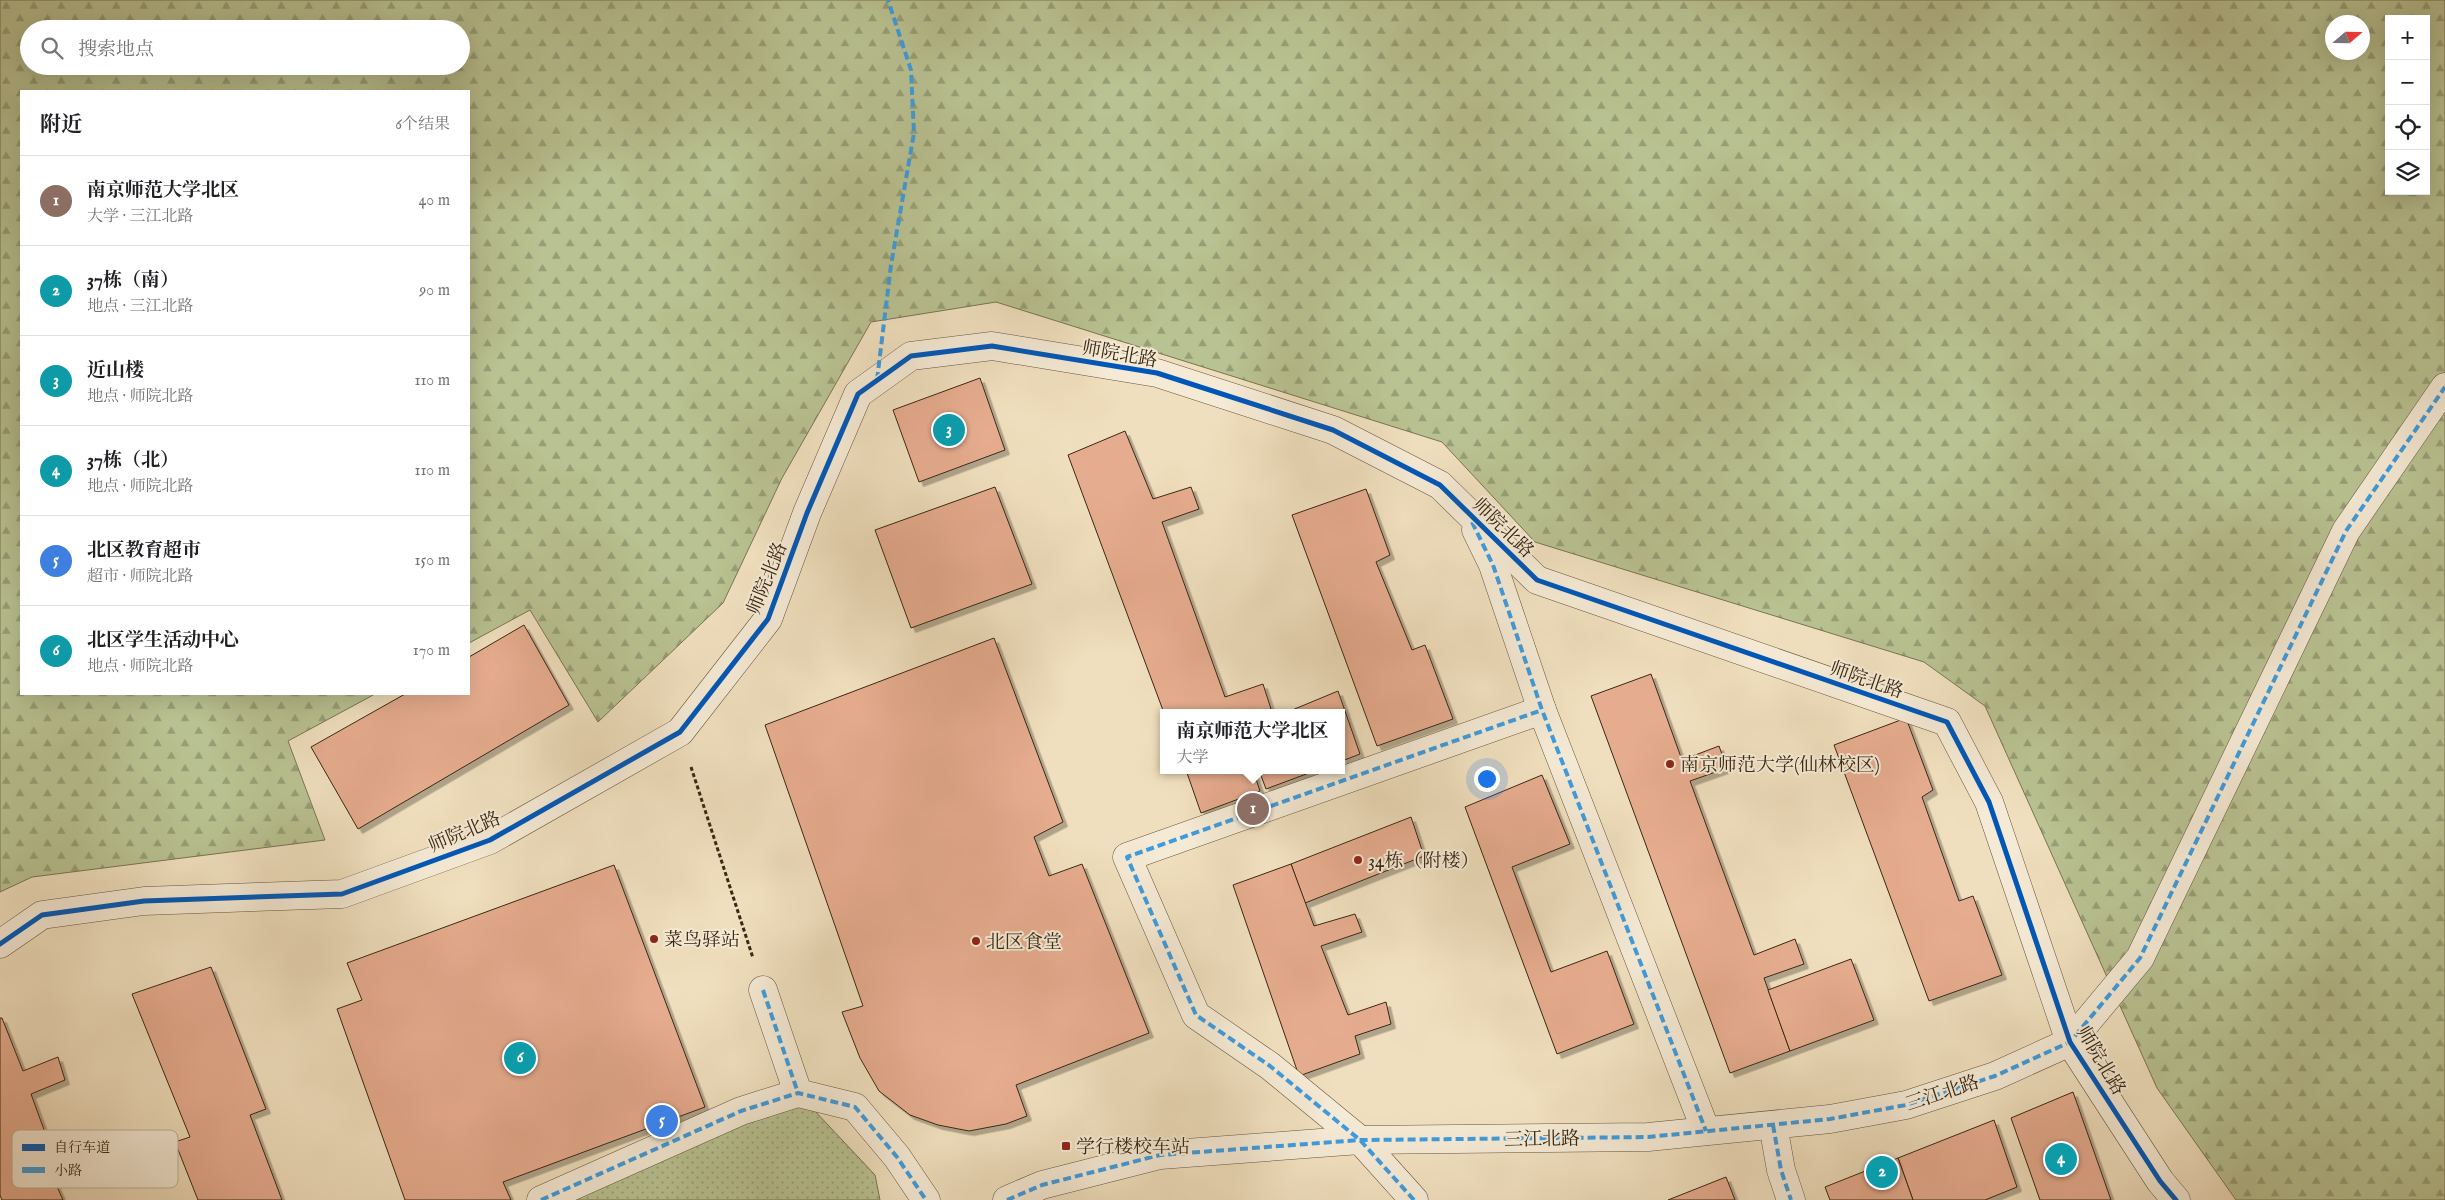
<!DOCTYPE html>
<html lang="zh">
<meta charset="utf-8">
<style>
:root{--surface:#fff;--page:#f6f6f6;--text:#202124;--muted:#757577;--line:#e0e0e0;--accent:#b45309}
body{margin:0;font-family:"IM FELL English","Noto Serif SC",serif;background:var(--page);color:var(--text)}
.controls{position:absolute;right:15px;top:15px;display:grid;overflow:hidden;border-radius:0px;box-shadow:0 5px 20px #0002}
.controls button{width:45px;height:45px;display:grid;place-items:center;padding:0;border:0;border-bottom:1px solid var(--line);background:var(--surface);color:var(--text);font:25px sans-serif}
.compass{position:absolute;left:2325px;top:15px;width:45px;height:45px;border-radius:50%;background:var(--surface);box-shadow:0 5px 20px #0002;rotate:70deg}
.you{position:absolute;left:1486px;top:778px;width:18px;height:18px;margin:-12px;border:4px solid #fff;border-radius:50%;background:#1a73e8;box-shadow:0 0 0 8px #1a73e833}
.badge{display:grid;place-items:center;width:32px;height:32px;border-radius:50%;background:var(--accent);color:#fff;font-size:16px;font-weight:700}
.pin{position:absolute;translate:-50% -50%;border:2px solid #fff;box-shadow:0 1px 5px #0006}
.popup{position:absolute;left:1160px;top:709px;width:185px;height:65px;box-sizing:border-box;display:grid;place-content:center;border-radius:0px;background:var(--surface);filter:drop-shadow(0 1px 4px #0005);font-size:16px;white-space:nowrap;color:var(--muted)}
.popup b{font-size:19px;color:var(--text)}
.popup::after{content:'';position:absolute;left:50%;top:100%;margin-left:-10px;border:10px solid transparent;border-top-color:var(--surface)}
.list{margin:0;padding:0;list-style:none}
h2{display:flex;justify-content:space-between;align-items:center;height:65px;margin:0;padding:0 20px;font-size:21px}
h2 small{font-size:16px;font-weight:400;color:var(--muted)}
.list li{display:grid;grid-template-columns:32px 1fr auto;gap:15px;align-items:center;box-sizing:border-box;height:90px;padding:0 20px;border-top:1px solid var(--line)}
.list b{display:block;font-size:19px;white-space:nowrap}
.list p{margin:0;font-size:16px;white-space:nowrap;color:var(--muted)}
.list em{font-size:16px;font-style:normal;color:var(--muted)}
.icon{flex:none;width:28px;height:28px;fill:none;stroke:currentColor;stroke-width:2;stroke-linecap:round;stroke-linejoin:round}
.map{position:relative;flex:none;width:2445px;height:1200px;overflow:hidden}
.search{position:absolute;background:var(--surface);box-shadow:0 5px 20px #0002;left:20px;top:20px;width:450px;height:55px;display:flex;align-items:center;gap:12px;box-sizing:border-box;padding:0 18px;border-radius:28px;color:var(--muted);font-size:19px}
.panel{position:absolute;background:var(--surface);box-shadow:0 5px 20px #0002;left:20px;top:90px;width:450px;height:605px;border-radius:0px}
.map>svg:first-child{display:block}
.forest{fill:url(#forest-firs);stroke:#787553;fill-rule:evenodd}
.garden{fill:url(#garden-dots);stroke:#787553}
.building{fill:#e6ac8f;stroke:#382814;filter:url(#shadow)}
.lines{fill:none;stroke-linecap:round;stroke-linejoin:round}
.minor-casing{stroke:#66563e;stroke-width:29}
.path{stroke:#382814;stroke-width:3;stroke-dasharray:4 2.5;stroke-linecap:butt}
.minor{stroke:#f5ead5;stroke-width:28}
.quiet{stroke:#3e9cde;stroke-width:4;stroke-dasharray:8 4;stroke-linecap:butt}
.cycleway-casing{stroke:#f5ead5;stroke-width:8}
.cycleway{stroke:#0057b8;stroke-width:5}
.poi-dot{fill:#8f2418;stroke:#f5ead5;stroke-width:2}
.labels{text-anchor:middle;stroke-width:4;stroke-linejoin:round;paint-order:stroke}
.street-label{font-size:19px;fill:#382814;stroke:#f5ead5}
.poi-label{font-size:19px;fill:#382814;stroke:#f5ead5;text-anchor:start}
.key{fill:#f5ead5;stroke:#bcb09b;stroke-width:1}
.key-label{font-size:14px;fill:#382814}
</style>
<div class="map">
<svg width="2445" height="1200" viewBox="0 0 2445 1200">
<defs>
<pattern id="forest-firs" width="22" height="20" patternUnits="userSpaceOnUse" patternTransform="scale(1.25)"><rect width="22" height="20" fill="#b9c292"/><path d="M5 1l3.5 6h-7zM16 11l3.5 6h-7z" fill="#979e76"/></pattern>
<pattern id="garden-dots" width="8" height="8" patternUnits="userSpaceOnUse" patternTransform="scale(1.25)"><rect width="8" height="8" fill="#b9c292"/><path d="M2 2h.1M6 6h.1" fill="none" stroke="#979e76" stroke-width="1.8" stroke-linecap="round"/></pattern>
<filter id="shadow"><feDropShadow dx="4.5" dy="4.5" stdDeviation="0" flood-color="#0004"/></filter>
</defs>
<rect width="100%" height="100%" fill="#f0dfbe"/>
<filter id="stains"><feTurbulence type="fractalNoise" baseFrequency=".004" numOctaves="4"/><feColorMatrix values="0 0 0 0 .2 0 0 0 0 .09 0 0 0 0 .02 0 0 0 .5 -.17"/></filter>
<radialGradient id="worn" r=".72"><stop offset=".6" stop-color="#630" stop-opacity="0"/><stop offset="1" stop-color="#630" stop-opacity=".3"/></radialGradient>
<path class="forest" d="M0,0H2445V1200H2236L2157,1088L1985,706L1924,662L1535,542L1442,442L996,302L871,322L782,478L723,603L598,722L530,610L469,643V91H21V694H375L288,741L325,840L32,877L0,892ZM2389,19H2426V191H2389ZM2332,22H2362V52H2332ZM29,29H461V66H29Z"/>
<polygon class="garden" points="798,1093 875,1175 880,1200 541,1200"/>
<g class="building">
<polygon points="980,378 1005,450 919,482 893,410"/>
<polygon points="1125,431 1153,499 1191,487 1199,509 1162,522 1225,697 1263,684 1271,709 1259,713 1164,713 1068,455"/>
<polygon points="995,487 1032,584 911,628 875,530"/>
<polygon points="1366,489 1390,555 1376,562 1412,650 1425,645 1453,719 1377,746 1292,515"/>
<polygon points="524,625 569,705 358,829 311,747 405,694 469,694 469,657"/>
<polygon points="994,638 1063,822 1034,837 1049,876 1082,864 1149,1033 1016,1085 1027,1116 1006,1124 969,1131 938,1125 910,1115 879,1091 860,1058 842,1012 863,1006 765,725"/>
<polygon points="1651,674 1682,760 1719,746 1727,768 1690,781 1754,955 1795,939 1804,964 1764,978 1790,1051 1730,1073 1591,696"/>
<polygon points="1338,691 1360,754 1342,761 1342,713 1285,713"/>
<polygon points="1906,718 1933,790 1922,797 1959,901 1973,896 2002,975 1929,1001 1834,745"/>
<polygon points="1186,770 1253,770 1260,791 1201,813"/>
<polygon points="1259,770 1317,770 1266,789"/>
<polygon points="1542,775 1570,844 1512,867 1551,972 1607,951 1634,1024 1557,1054 1465,807"/>
<polygon points="1411,817 1424,856 1305,903 1291,864"/>
<polygon points="1291,864 1314,926 1355,914 1362,932 1321,946 1348,1015 1386,1002 1391,1024 1355,1036 1360,1054 1299,1076 1233,885"/>
<polygon points="614,865 705,1107 503,1182 511,1200 405,1200 337,1009 362,1000 347,963"/>
<polygon points="1851,959 1874,1020 1790,1051 1768,990"/>
<polygon points="211,967 266,1109 250,1115 282,1200 198,1200 175,1142 190,1137 132,994"/>
<polygon points="0,1018 2,1018 23,1071 58,1057 65,1080 31,1094 62,1179 55,1182 63,1200 2,1200 0,1195"/>
<polygon points="2073,1092 2111,1200 2040,1200 2011,1118"/>
<polygon points="1994,1120 2017,1187 1985,1200 1913,1200 1898,1158"/>
<polygon points="1898,1158 1913,1200 1830,1200 1825,1187"/>
<polygon points="1726,1177 1735,1200 1668,1200"/>
</g>
<g class="lines">
<g class="minor-casing">
<g id="minor">
<polyline points="1476,530 1493,565 1542,710 1706,1131"/>
<polyline points="0,944 42,915 144,901 342,894 490,840 680,732 768,619 807,513 858,394 911,356 992,346 1157,373 1333,430 1440,485 1537,580 1947,722 1989,802 2070,1042 2160,1181 2176,1200"/>
<polyline points="763,990 798,1093"/>
<polyline points="1773,1125 1781,1170 1791,1200"/>
<polyline points="541,1200 741,1111 798,1093 855,1107 897,1157 926,1200"/>
<polyline points="1007,1200 1042,1185 1160,1155 1360,1140 1648,1137 1830,1119 1906,1105 1995,1076 2070,1042 2140,958 2346,531 2445,387"/>
<polyline points="1414,1200 1360,1140 1270,1066 1196,1015 1127,857 1542,710"/>
</g>
</g>
<polyline class="path" points="691,767 753,958"/>
<use href="#minor" class="minor"/>
<g class="quiet">
<polyline points="877,380 891,265 914,133 911,70 888,0"/>
<polyline points="1472,522 1493,565 1542,710 1706,1131"/>
<polyline points="763,990 798,1093"/>
<polyline points="1773,1125 1781,1170 1791,1200"/>
<polyline points="541,1200 741,1111 798,1093 855,1107 897,1157 926,1200"/>
<polyline points="1007,1200 1042,1185 1160,1155 1360,1140 1648,1137 1830,1119 1906,1105 1995,1076 2070,1042 2140,958 2346,531 2445,387"/>
<polyline points="1414,1200 1360,1140 1270,1066 1196,1015 1127,857 1542,710"/>
</g>
<g class="cycleway-casing">
<polyline id="cycleway" points="0,944 42,915 144,901 342,894 490,840 680,732 768,619 807,513 858,394 911,356 992,346 1157,373 1333,430 1440,485 1537,580 1947,722 1989,802 2070,1042 2160,1181 2176,1200"/>
</g>
<use href="#cycleway" class="cycleway"/>
</g>
<g class="poi-dot">
<circle cx="1670" cy="764" r="5"/>
<circle cx="1358" cy="860" r="5"/>
<circle cx="654" cy="939" r="5"/>
<circle cx="976" cy="941" r="5"/>
<rect x="1061" y="1141" width="10" height="10" rx="2.5"/>
</g>
<g class="labels">
<g class="street-label">
<text transform="translate(1120 353) rotate(10)" y="7">师院北路</text>
<text transform="translate(1504 527) rotate(44)" y="7">师院北路</text>
<text transform="translate(766 578) rotate(-68)" y="7">师院北路</text>
<text transform="translate(1867 679) rotate(19)" y="7">师院北路</text>
<text transform="translate(464 831) rotate(-23)" y="7">师院北路</text>
<text transform="translate(2102 1060) rotate(59)" y="7">师院北路</text>
<text transform="translate(1942 1092) rotate(-18)" y="7">三江北路</text>
<text transform="translate(1542 1138) rotate(-1)" y="7">三江北路</text>
</g>
<g class="poi-label">
<text x="1680" y="771">南京师范大学(仙林校区)</text>
<text x="1368" y="867">34栋（附楼）</text>
<text x="664" y="946">菜鸟驿站</text>
<text x="986" y="948">北区食堂</text>
<text x="1076" y="1153">学行楼校车站</text>
</g>
</g>
<rect x="12" y="1130" width="166" height="58" rx="8" class="key"/>
<rect x="22" y="1144" width="23" height="7" fill="#0057b8"/>
<rect x="22" y="1167" width="23" height="6" fill="#3e9cde"/>
<g class="key-label">
<text x="54" y="1152">自行车道</text>
<text x="54" y="1175">小路</text>
</g>
<rect width="100%" height="100%" filter="url(#stains)"/>
<rect width="100%" height="100%" fill="url(#worn)"/>
</svg>
<div class="controls">
<button>+</button>
<button>−</button>
<button><svg class="icon" aria-label="locate" viewBox="0 0 24 24"><circle cx="12" cy="12" r="6"/><path d="M12 2v4M12 18v4M2 12h4M18 12h4"/></svg></button>
<button><svg class="icon" aria-label="layers" viewBox="0 0 24 24"><path d="M12 4l9 5-9 5-9-5zM3 14l9 5 9-5"/></svg></button>
</div>
<svg class="compass" viewBox="-18 -18 36 36"><path d="M0-13l5 13h-10z" fill="#e53935"/><path d="M0 13l5-13h-10z" fill="#757577"/></svg>
<div class="you"></div>
<div class="pin badge" style="left:1253px;top:809px;background:#8d6e63">1</div>
<div class="popup"><b>南京师范大学北区</b>大学</div>
<div class="pin badge" style="left:1882px;top:1172px;background:#0f9aa8">2</div>
<div class="pin badge" style="left:949px;top:430px;background:#0f9aa8">3</div>
<div class="pin badge" style="left:2061px;top:1159px;background:#0f9aa8">4</div>
<div class="pin badge" style="left:662px;top:1121px;background:#3f7fe0">5</div>
<div class="pin badge" style="left:520px;top:1058px;background:#0f9aa8">6</div>
<div class="search"><svg class="icon" aria-label="search" viewBox="0 0 24 24"><circle cx="10" cy="10" r="6"/><path d="M15 15l6 6"/></svg>搜索地点</div>
<section class="panel">
<h2>附近<small>6个结果</small></h2>
<ul class="list">
<li><span class="badge" style="background:#8d6e63">1</span><div><b>南京师范大学北区</b><p>大学 · 三江北路</p></div><em>40 m</em></li>
<li><span class="badge" style="background:#0f9aa8">2</span><div><b>37栋（南）</b><p>地点 · 三江北路</p></div><em>90 m</em></li>
<li><span class="badge" style="background:#0f9aa8">3</span><div><b>近山楼</b><p>地点 · 师院北路</p></div><em>110 m</em></li>
<li><span class="badge" style="background:#0f9aa8">4</span><div><b>37栋（北）</b><p>地点 · 师院北路</p></div><em>110 m</em></li>
<li><span class="badge" style="background:#3f7fe0">5</span><div><b>北区教育超市</b><p>超市 · 师院北路</p></div><em>150 m</em></li>
<li><span class="badge" style="background:#0f9aa8">6</span><div><b>北区学生活动中心</b><p>地点 · 师院北路</p></div><em>170 m</em></li>
</ul>
</section>
</div>
